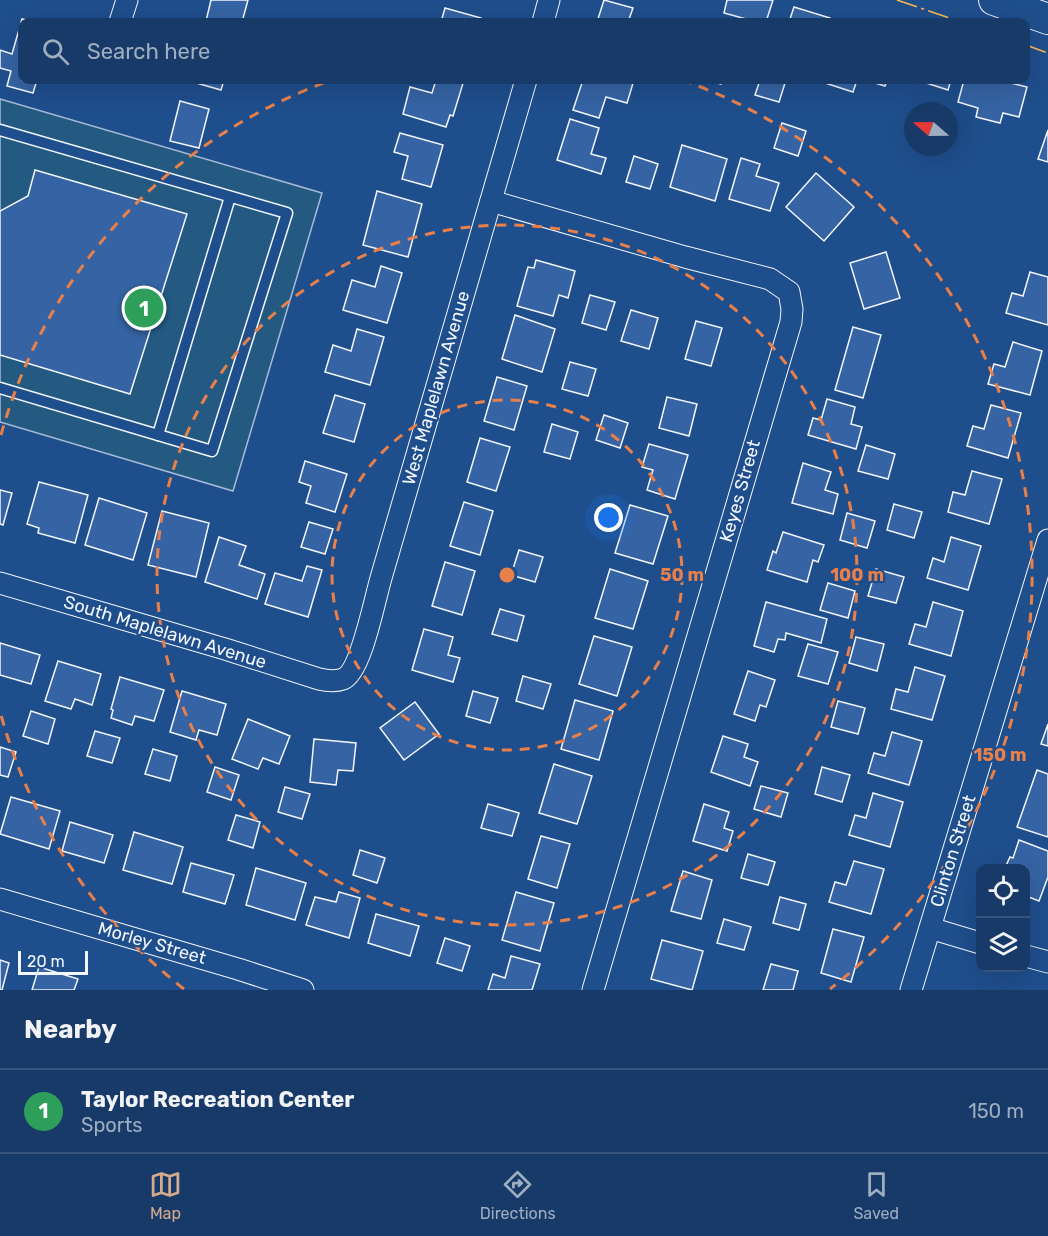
<!DOCTYPE html>
<style>
:root{--surface:#173a69;--page:#20416f;--text:#f1f3f6;--muted:#9eadc0;--line:#36547d;--accent:#d6ab8b}
body{margin:0;font-family:Rubik,sans-serif;background:var(--page);color:var(--text)}
.controls{position:absolute;right:18px;bottom:18px;display:grid;overflow:hidden;border-radius:12px;box-shadow:0 6px 24px #0002}
.controls button{width:54px;height:54px;display:grid;place-items:center;padding:0;border:0;border-bottom:2px solid var(--line);background:var(--surface);color:var(--text);font:30px sans-serif}
.compass{position:absolute;left:904px;top:102px;width:54px;height:54px;border-radius:50%;background:var(--surface);box-shadow:0 6px 24px #0002;rotate:290deg}
.scale{position:absolute;left:18px;bottom:15px;width:70px;box-sizing:border-box;padding-left:6px;border:3px solid #f2f6ff;border-top:0;font-size:16px;line-height:21px;white-space:nowrap;color:#f2f6ff;-webkit-text-stroke:4px #1f4e8c;paint-order:stroke}
.you{position:absolute;left:609px;top:518px;width:21px;height:21px;margin:-15px;border:4px solid #fff;border-radius:50%;background:#1a73e8;box-shadow:0 0 0 9px #1a73e833}
.badge{display:grid;place-items:center;width:39px;height:39px;border-radius:50%;background:var(--accent);color:#fff;font-size:20px;font-weight:700}
.pin{position:absolute;translate:-50% -50%;border:3px solid #fff;box-shadow:0 2px 6px #0006}
.list{margin:0;padding:0;list-style:none}
h2{display:flex;justify-content:space-between;align-items:center;height:78px;margin:0;padding:0 24px;font-size:26px}
h2 small{font-size:20px;font-weight:400;color:var(--muted)}
.list li{display:grid;grid-template-columns:39px 1fr auto;gap:18px;align-items:center;box-sizing:border-box;height:84px;padding:0 24px;border-top:2px solid var(--line)}
.list b{display:block;font-size:22px;white-space:nowrap}
.list p{margin:0;font-size:20px;white-space:nowrap;color:var(--muted)}
.list em{font-size:20px;font-style:normal;color:var(--muted)}
.icon{flex:none;width:33px;height:33px;fill:none;stroke:currentColor;stroke-width:2;stroke-linecap:round;stroke-linejoin:round}
.map{position:relative;flex:none;width:1048px;height:990px;overflow:hidden}
.search{position:absolute;background:var(--surface);box-shadow:0 6px 24px #0002;left:18px;right:18px;top:18px;height:66px;display:flex;align-items:center;gap:15px;box-sizing:border-box;padding:0 21px;border-radius:12px;color:var(--muted);font-size:22px}
.sheet{height:162px;background:var(--surface)}
nav{display:flex;justify-content:space-around;align-items:center;box-sizing:border-box;height:84px;border-top:2px solid var(--line);background:var(--surface);font-size:16px;color:var(--muted)}
nav a{display:grid;justify-items:center;gap:3px}
nav .on{color:var(--accent)}
.map>svg:first-child{display:block}
.green{fill:#245a82;stroke:#a8bbd7;stroke-width:1.5}
.building{fill:#3563a3;stroke:#f2f6ff;stroke-width:1.5}
.lines{fill:none;stroke-linecap:round;stroke-linejoin:round}
.lane-casing{stroke:#f2f6ff;stroke-width:13}
.street-casing{stroke:#f2f6ff;stroke-width:23}
.secondary-casing{stroke:#f2f6ff;stroke-width:32}
.lane{stroke:#1f4e8c;stroke-width:10}
.street{stroke:#1f4e8c;stroke-width:21}
.secondary{stroke:#1f4e8c;stroke-width:30}
.power{stroke:#ffb74d;stroke-width:1.5;stroke-dasharray:21 4.5 3 4.5;stroke-linecap:butt}
.ring{fill:none;stroke:#ea8049;stroke-width:3;stroke-dasharray:10 8}
.labels{text-anchor:middle;stroke-width:4.5;stroke-linejoin:round;paint-order:stroke}
.street-label{font-size:18px;fill:#f2f6ff;stroke:#1f4e8c}
.centre{fill:#ea8049;stroke:#1f4e8c;stroke-width:3}
.ring-label{font-size:18px;text-anchor:middle;font-weight:bold;fill:#ea8049;stroke:#1f4e8c;stroke-width:4.5;stroke-linejoin:round;paint-order:stroke}
</style>
<div class="map">
<svg width="1048" height="990" viewBox="0 0 1048 990">
<rect width="100%" height="100%" fill="#1f4e8c"/>
<polygon class="green" points="0,99 322,193 233,491 0,422"/>
<g class="building">
<polygon points="211,0 248,0 242,22 206,21"/>
<polygon points="604,0 633,8 628,22 597,22"/>
<polygon points="727,0 773,0 766,22 757,22 724,13"/>
<polygon points="794,7 830,18 829,22 789,22"/>
<polygon points="445,8 481,18 480,22 441,22"/>
<polygon points="22,19 36,22 22,22 22,80 37,80 33,93 7,86 11,71 0,68 0,50 12,54"/>
<polygon points="186,80 224,80 221,90"/>
<polygon points="436,80 464,80 453,116 450,115 446,127 403,114 410,87 432,93"/>
<polygon points="583,80 634,80 627,103 606,97 599,118 573,110"/>
<polygon points="707,80 722,80 721,84"/>
<polygon points="760,80 786,80 779,102 755,95"/>
<polygon points="826,80 857,80 853,92 825,83"/>
<polygon points="865,80 887,80 885,86"/>
<polygon points="917,80 951,80 948,90"/>
<polygon points="964,80 998,80 1027,87 1019,117 1003,113 1000,123 976,117 978,108 958,102"/>
<polygon points="180,101 209,109 199,148 170,141"/>
<polygon points="570,119 599,128 591,154 606,158 601,174 557,160"/>
<polygon points="782,123 806,131 798,156 774,148"/>
<polygon points="1048,130 1048,162 1038,159"/>
<polygon points="400,133 443,145 431,187 402,179 408,156 394,152"/>
<polygon points="682,145 727,159 715,201 670,187"/>
<polygon points="634,156 658,164 650,189 626,182"/>
<polygon points="741,158 760,164 756,176 779,183 770,211 729,199"/>
<polygon points="35,170 187,214 130,394 0,355 0,211 28,196"/>
<polygon points="816,173 854,207 824,241 786,207"/>
<polygon points="377,191 422,204 408,257 363,245"/>
<polygon points="886,252 900,298 864,309 850,263"/>
<polygon points="536,260 575,271 568,298 559,295 553,316 517,306 528,267 534,268"/>
<polygon points="381,266 402,273 387,323 343,310 352,280 375,287"/>
<polygon points="1030,272 1048,277 1048,325 1006,313 1012,293 1023,296"/>
<polygon points="590,295 615,302 606,330 582,323"/>
<polygon points="631,310 658,318 649,349 621,341"/>
<polygon points="515,315 555,329 542,372 502,359"/>
<polygon points="696,321 722,328 711,366 685,359"/>
<polygon points="853,327 881,335 863,398 835,390"/>
<polygon points="357,329 384,337 370,385 325,372 333,345 351,351"/>
<polygon points="1013,342 1042,351 1030,395 988,384 994,364 1005,367"/>
<polygon points="570,362 596,369 588,396 562,389"/>
<polygon points="497,377 527,386 514,430 484,421"/>
<polygon points="335,395 365,404 354,442 323,433"/>
<polygon points="667,397 697,404 689,436 659,428"/>
<polygon points="827,399 855,407 851,424 862,427 856,449 808,435 813,418 821,420"/>
<polygon points="991,405 1021,413 1008,458 967,446 973,426 984,429"/>
<polygon points="604,415 628,423 620,448 596,440"/>
<polygon points="552,424 578,432 570,459 544,452"/>
<polygon points="480,438 510,447 496,491 467,482"/>
<polygon points="649,444 688,455 675,499 647,490 653,470 642,467"/>
<polygon points="866,445 895,454 888,479 858,471"/>
<polygon points="305,461 347,474 335,512 306,503 311,486 299,482"/>
<polygon points="803,463 831,472 825,490 838,494 833,514 792,503"/>
<polygon points="972,471 1002,479 989,524 948,512 953,492 965,495"/>
<polygon points="39,482 88,495 75,543 38,533 39,528 27,524"/>
<polygon points="0,490 12,493 3,525 0,524"/>
<polygon points="99,498 147,513 133,560 85,545"/>
<polygon points="464,502 493,511 480,555 450,546"/>
<polygon points="894,504 922,512 914,538 887,530"/>
<polygon points="630,505 668,516 653,564 615,553"/>
<polygon points="162,511 209,523 196,577 148,565"/>
<polygon points="847,513 875,521 867,548 840,540"/>
<polygon points="309,522 333,529 325,554 301,547"/>
<polygon points="783,532 824,545 818,562 813,560 807,582 767,570 773,551 776,553"/>
<polygon points="219,537 246,546 239,565 265,574 257,599 205,582"/>
<polygon points="951,537 981,546 968,590 927,578 933,558 944,562"/>
<polygon points="519,550 543,557 535,582 511,575"/>
<polygon points="445,562 475,571 462,615 432,606"/>
<polygon points="307,566 322,570 308,617 265,604 275,573 302,581"/>
<polygon points="610,569 648,581 633,629 595,618"/>
<polygon points="876,569 904,577 896,603 868,596"/>
<polygon points="828,583 855,591 848,618 820,610"/>
<polygon points="766,602 827,619 821,643 786,633 785,640 778,639 774,652 754,646"/>
<polygon points="933,602 963,611 951,656 909,644 915,624 926,627"/>
<polygon points="500,609 524,616 517,641 492,634"/>
<polygon points="424,629 453,637 448,655 460,658 453,682 412,670"/>
<polygon points="594,636 632,647 617,696 579,684"/>
<polygon points="856,637 884,644 877,671 849,663"/>
<polygon points="0,643 40,655 31,684 0,675"/>
<polygon points="808,644 838,652 828,684 798,676"/>
<polygon points="58,661 101,674 92,705 75,699 71,709 45,701"/>
<polygon points="915,667 945,676 932,720 891,709 896,689 908,692"/>
<polygon points="748,671 775,680 766,707 760,705 755,721 734,714"/>
<polygon points="523,676 551,684 543,709 516,701"/>
<polygon points="120,677 164,690 154,721 135,716 132,725 111,718 113,710 111,709"/>
<polygon points="182,691 226,704 217,735 199,730 196,740 170,732"/>
<polygon points="473,691 498,698 490,723 466,716"/>
<polygon points="575,700 613,711 599,760 561,749"/>
<polygon points="838,701 865,708 858,734 831,727"/>
<polygon points="415,702 439,734 404,760 380,728"/>
<polygon points="31,711 55,719 48,744 23,736"/>
<polygon points="248,719 290,736 279,764 263,758 258,769 232,759"/>
<polygon points="1048,724 1048,746 1041,744"/>
<polygon points="95,731 120,738 112,763 87,756"/>
<polygon points="892,732 922,741 909,785 868,773 874,753 885,756"/>
<polygon points="723,736 748,744 744,757 758,762 750,786 711,772"/>
<polygon points="314,739 356,743 353,771 338,770 336,785 310,782"/>
<polygon points="0,747 16,752 8,777 0,775"/>
<polygon points="153,749 177,756 170,781 145,774"/>
<polygon points="554,764 592,776 577,824 539,813"/>
<polygon points="215,767 239,775 231,800 207,792"/>
<polygon points="822,767 850,775 842,802 815,794"/>
<polygon points="1037,770 1048,774 1048,837 1017,827"/>
<polygon points="761,786 788,793 781,817 754,809"/>
<polygon points="285,787 310,794 302,819 278,812"/>
<polygon points="873,793 903,802 890,847 849,835 855,815 866,818"/>
<polygon points="11,797 60,811 49,849 0,834"/>
<polygon points="488,804 519,813 512,836 481,828"/>
<polygon points="704,804 729,812 724,828 733,831 727,851 693,841"/>
<polygon points="236,815 260,822 253,848 228,840"/>
<polygon points="70,822 113,835 104,863 62,851"/>
<polygon points="134,832 183,847 172,884 123,870"/>
<polygon points="541,836 570,844 557,888 528,879"/>
<polygon points="1019,840 1048,851 1048,877 1039,901 1026,896 1026,868 1005,868 1010,857 1013,858"/>
<polygon points="360,850 385,858 377,883 353,875"/>
<polygon points="748,854 775,862 768,885 741,878"/>
<polygon points="854,861 884,869 871,914 829,902 835,882 846,885"/>
<polygon points="191,863 234,875 225,904 183,892"/>
<polygon points="256,868 306,883 295,920 246,905"/>
<polygon points="683,871 712,880 701,919 671,911"/>
<polygon points="339,892 360,898 349,938 306,925 315,897 336,902"/>
<polygon points="516,892 554,903 540,951 502,940"/>
<polygon points="780,897 806,904 799,930 773,923"/>
<polygon points="376,914 419,926 410,956 368,943"/>
<polygon points="724,919 751,927 744,950 717,943"/>
<polygon points="833,929 864,937 851,982 821,973"/>
<polygon points="445,938 470,946 462,971 437,963"/>
<polygon points="662,940 703,951 692,990 651,979"/>
<polygon points="511,956 540,964 532,990 488,990 493,974 505,978"/>
<polygon points="0,960 9,963 2,990 0,990"/>
<polygon points="771,964 798,971 793,990 763,990"/>
<polygon points="39,967 78,979 74,990 32,990"/>
</g>
<g class="lines">
<g class="lane-casing">
<g id="lane">
<polyline points="0,130 287,213 212,451 0,388"/>
<polyline points="158,435 230,197"/>
</g>
</g>
<g class="street-casing">
<g id="street">
<polyline points="120,22 127,0"/>
<polyline points="543,22 549,0"/>
<polyline points="491,201 685,257 770,279 789,292 792,309 791,322 593,990"/>
<path d="M0,583L225,649L319,679C327,681 335,682 343,679C361,672 375,598 381,578L526,80"/>
<polyline points="0,899 238,969 303,990"/>
<polyline points="930,928 980,943"/>
<polyline points="1026,956 1048,962"/>
<polyline points="911,990 1048,540"/>
</g>
</g>
<g class="secondary-casing">
<polyline id="secondary" points="994,0 1048,19"/>
</g>
<use href="#lane" class="lane"/>
<use href="#street" class="street"/>
<use href="#secondary" class="secondary"/>
<g class="power">
<polyline points="897,0 961,22"/>
<polyline points="1026,45 1048,53"/>
</g>
</g>
<g class="ring">
<circle cx="507" cy="575" r="175"/>
<circle cx="507" cy="575" r="350"/>
<path d="M184 989A525 525 0 0 1 1 715M1 435A525 525 0 0 1 332 80M682 80A525 525 0 0 1 830 989"/>
</g>
<g class="labels">
<g class="street-label">
<text transform="translate(436 388) rotate(-74)" y="6">West Maplelawn Avenue</text>
<text transform="translate(740 491) rotate(-74)" y="6">Keyes Street</text>
<text transform="translate(165 632) rotate(17)" y="6">South Maplelawn Avenue</text>
<text transform="translate(953 851) rotate(-73)" y="6">Clinton Street</text>
<text transform="translate(152 943) rotate(16)" y="6">Morley Street</text>
</g>
</g>
<circle cx="507" cy="575" r="9" class="centre"/>
<g class="ring-label">
<text x="682" y="581">50 m</text>
<text x="857" y="581">100 m</text>
<text x="1000" y="761">150 m</text>
</g>
</svg>
<div class="controls">
<button><svg class="icon" aria-label="locate" viewBox="0 0 24 24"><circle cx="12" cy="12" r="6"/><path d="M12 2v4M12 18v4M2 12h4M18 12h4"/></svg></button>
<button><svg class="icon" aria-label="layers" viewBox="0 0 24 24"><path d="M12 4l9 5-9 5-9-5zM3 14l9 5 9-5"/></svg></button>
</div>
<svg class="compass" viewBox="-18 -18 36 36"><path d="M0-13l5 13h-10z" fill="#e53935"/><path d="M0 13l5-13h-10z" fill="#9eadc0"/></svg>
<div class="scale">20 m</div>
<div class="you"></div>
<div class="pin badge" style="left:144px;top:308px;background:#2e9e5b">1</div>
<div class="search"><svg class="icon" aria-label="search" viewBox="0 0 24 24"><circle cx="10" cy="10" r="6"/><path d="M15 15l6 6"/></svg>Search here</div>
</div>
<section class="sheet">
<h2>Nearby<small></small></h2>
<ul class="list">
<li><span class="badge" style="background:#2e9e5b">1</span><div><b>Taylor Recreation Center</b><p>Sports</p></div><em>150 m</em></li>
</ul>
</section>
<nav>
<a class="on"><svg class="icon" aria-label="map" viewBox="0 0 24 24"><path d="M3 6l6-2 6 2 6-2v14l-6 2-6-2-6 2zM9 4v14M15 6v14"/></svg>Map</a>
<a><svg class="icon" aria-label="directions" viewBox="0 0 24 24"><path d="M12 3l9 9-9 9-9-9zM9 14v-3h6M13 9l2 2-2 2"/></svg>Directions</a>
<a><svg class="icon" aria-label="saved" viewBox="0 0 24 24"><path d="M7 4h10v16l-5-4-5 4z"/></svg>Saved</a>
</nav>
